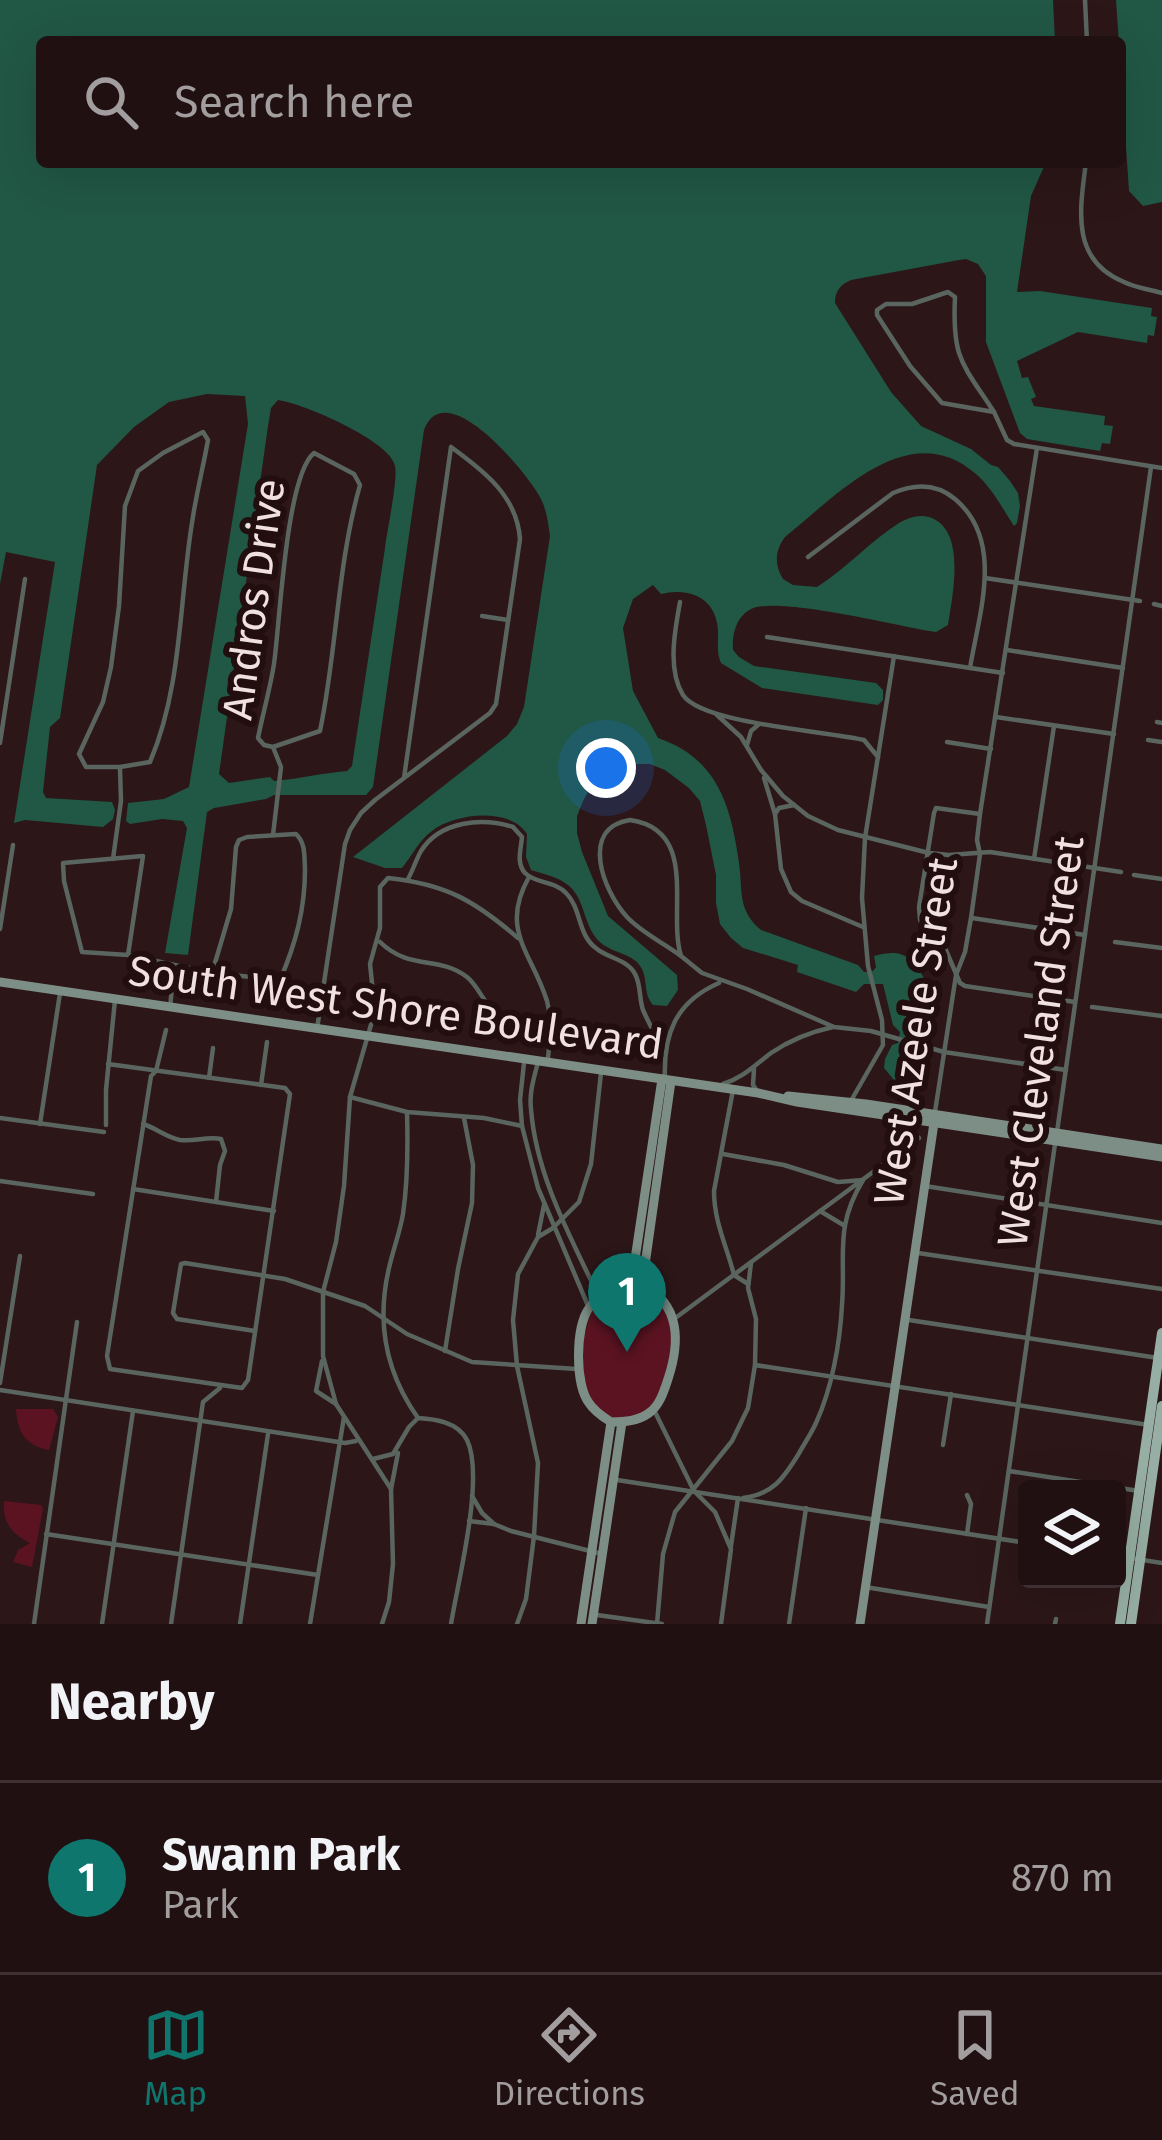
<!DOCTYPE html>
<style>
:root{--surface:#211012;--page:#29191b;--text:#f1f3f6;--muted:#a29d9f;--line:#3e3032;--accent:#0f766e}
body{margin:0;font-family:"Fira Sans",sans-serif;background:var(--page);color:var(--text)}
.controls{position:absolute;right:36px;bottom:36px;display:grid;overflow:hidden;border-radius:12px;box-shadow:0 12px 48px #0002}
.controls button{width:108px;height:108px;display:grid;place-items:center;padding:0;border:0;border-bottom:3px solid var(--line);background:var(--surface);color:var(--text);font:60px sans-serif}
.you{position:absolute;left:606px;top:768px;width:42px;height:42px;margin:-30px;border:9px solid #fff;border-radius:50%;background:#1a73e8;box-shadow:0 0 0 18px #1a73e833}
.badge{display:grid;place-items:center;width:78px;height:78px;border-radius:50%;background:var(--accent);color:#fff;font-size:39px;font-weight:700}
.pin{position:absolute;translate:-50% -99px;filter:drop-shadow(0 3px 6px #0008)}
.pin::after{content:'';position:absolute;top:63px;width:42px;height:36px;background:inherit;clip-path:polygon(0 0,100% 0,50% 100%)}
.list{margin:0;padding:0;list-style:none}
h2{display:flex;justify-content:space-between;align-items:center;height:156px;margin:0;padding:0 48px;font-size:51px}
h2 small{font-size:39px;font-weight:400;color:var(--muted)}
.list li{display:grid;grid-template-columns:78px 1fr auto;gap:36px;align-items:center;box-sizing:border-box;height:192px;padding:0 48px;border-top:3px solid var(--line)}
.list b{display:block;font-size:45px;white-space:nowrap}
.list p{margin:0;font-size:39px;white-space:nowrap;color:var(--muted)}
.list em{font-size:39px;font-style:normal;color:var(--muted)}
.icon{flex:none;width:66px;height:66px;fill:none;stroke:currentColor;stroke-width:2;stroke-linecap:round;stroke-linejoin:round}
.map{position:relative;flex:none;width:1162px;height:1624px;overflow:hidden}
.search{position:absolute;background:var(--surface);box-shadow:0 12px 48px #0002;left:36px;right:36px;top:36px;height:132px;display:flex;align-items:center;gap:30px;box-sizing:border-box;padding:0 42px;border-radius:12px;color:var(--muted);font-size:45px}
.sheet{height:348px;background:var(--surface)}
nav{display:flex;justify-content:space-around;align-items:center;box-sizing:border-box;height:168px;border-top:3px solid var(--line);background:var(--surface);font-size:33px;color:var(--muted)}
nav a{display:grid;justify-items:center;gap:6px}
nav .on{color:var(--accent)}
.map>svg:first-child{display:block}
.green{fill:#5b1321}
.water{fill:#215745;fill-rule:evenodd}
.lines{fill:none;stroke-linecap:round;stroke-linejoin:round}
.street{stroke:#5a6560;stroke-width:4.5}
.secondary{stroke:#7c8e86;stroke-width:9}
.primary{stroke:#96aea4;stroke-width:10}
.labels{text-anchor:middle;stroke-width:12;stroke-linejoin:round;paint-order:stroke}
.street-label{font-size:42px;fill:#f0e0e1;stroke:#220d0f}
</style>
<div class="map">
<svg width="1162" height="1624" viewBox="0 0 1162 1624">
<rect width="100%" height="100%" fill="#2c1618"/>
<g class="green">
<path d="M622,1289L653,1294C658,1301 667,1310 671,1318C678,1337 665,1399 648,1412C638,1420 622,1418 610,1418C603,1412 592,1405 588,1398C572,1369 585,1328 596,1301Z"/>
<path d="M16,1409H53L58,1417L49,1450C26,1446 17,1432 16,1409Z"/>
<path d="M4,1501L41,1505L43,1509L32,1567L13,1562L18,1550L30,1543C12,1534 2,1522 4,1501Z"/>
</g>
<g class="water">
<path d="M0,0H1053L1055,42H42V162H1046L1031,196L1017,292L1040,291L1152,308L1151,316L1157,317L1154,336L1148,335L1147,343L1078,332L1017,361L1022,378L1028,377L1036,397L1031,399L1034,406L1105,416L1104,425L1113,426L1110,444L1102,443L1100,451L1027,439L1020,433L986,342V276L978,264L966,259L959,260L851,280C840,285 835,291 835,303L891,392L921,426L971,449L991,465L998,467L1010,481L1018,493L1020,506L1017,523L1014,526C1002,508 993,489 976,474C909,415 836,496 785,537C775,550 774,565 783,579L793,585L817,587C846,569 869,542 899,523C910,517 922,513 934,519C966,535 952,598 948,625L936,632L929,631C895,625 776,596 751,609C736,617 732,634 733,650L739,657L754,666L876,683L883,690V700L878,705L762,688L721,663C715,649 720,638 717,623C712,595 685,588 661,594L653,585L633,599L623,628L633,691L658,738C717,758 731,805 739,863C743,891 737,910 761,930L858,965L864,972L873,971L876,967L874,956C900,949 910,954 924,978C921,997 921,1022 909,1037L907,1073L901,1078L894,1080L884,1068L885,1059L892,1045L898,1043L900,1032L893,1025L883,984H864L856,992L797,972L798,965L743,948L731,938L720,924L716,903V875L706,825L700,801L689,788L665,770L650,764H634L621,767L609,772L592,785L583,801L577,816V833L582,852L608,916L677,975L678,990L667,1006L653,1005C643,993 648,982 642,969C634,953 614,954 601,943C583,928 586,899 568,885C558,877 544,874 531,870L526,857L527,834C510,807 455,813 432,831C419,840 412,856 402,868H385L353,857L507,736L517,724L524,707L550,536C548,523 547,511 541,499C528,473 445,373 424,430L373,787L366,795H274L266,799L214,808L207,812L188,955L165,953L187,828L183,821L162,819L130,824L126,821L128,803L164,799L189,787L248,424L245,396L207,394L169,402L134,427L97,465L60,718L50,727L43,792L46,798L112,802L115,810L113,819L103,827L25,820L14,823L55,562L6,552L0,584ZM278,400C302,403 391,441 395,466C398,481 387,530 385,548C374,620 363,693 352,766L347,771C322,773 298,779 274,781L270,777L229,783L219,774L268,426L271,408Z"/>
<polygon points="1116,0 1162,0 1162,202 1143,206 1129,191"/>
</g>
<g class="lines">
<g class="street">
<polyline points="1085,0 1087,42"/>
<path d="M1086,162C1080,209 1070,260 1124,282C1136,288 1149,289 1162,293"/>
<path d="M948,292L955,297C952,359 962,363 994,412L942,403L910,366L877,315V310L886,304H912Z"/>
<polyline points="994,412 1007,440 1014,444 1162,468"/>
<path d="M203,432L208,440C203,468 196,495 192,523C179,603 182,687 150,762L120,767H86L79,754L103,702L111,667L119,606L125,506L138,471L163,453Z"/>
<path d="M314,453L354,474L360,485C337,566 337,650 320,731L273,747L264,745L258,738C263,713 270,689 274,664C280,622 286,476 314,453Z"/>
<path d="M808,557L893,493C914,484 936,483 955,499C1005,541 979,613 970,668"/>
<polyline points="985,578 1140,601"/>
<path d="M680,602C675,630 667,669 683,695C702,724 827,731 864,740L878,757"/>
<polyline points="1154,604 1162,606"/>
<polyline points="482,616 508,620"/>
<polyline points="767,637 1003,673"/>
<polyline points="1007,650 1123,668"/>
<polyline points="717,715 741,737 761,770 783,796 808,816 838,830 929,853 949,855 990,852 1121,872"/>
<polyline points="996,717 1114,734"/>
<polyline points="1157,722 1162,723"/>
<polyline points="1148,740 1162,742"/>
<polyline points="947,742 991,749"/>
<polyline points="0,743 25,579"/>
<polyline points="747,745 751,731 758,725"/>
<polyline points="764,778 775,814 781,869 791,892 802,901 863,927"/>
<polyline points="775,814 779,808 794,805"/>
<polyline points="980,814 936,808 934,813 919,907 920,919 923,928 945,948 960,983 965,986 1075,1002"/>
<path d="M630,820C700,830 667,912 681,956C664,943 642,933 627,917C603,891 579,828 630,820Z"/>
<polyline points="273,835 281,767 273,747"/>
<polyline points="113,859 121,801 120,769"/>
<polyline points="1034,859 1054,726"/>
<polyline points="1134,875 1162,879"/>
<path d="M529,877C499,930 532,953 547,1001C552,1020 550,1039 548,1058"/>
<path d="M408,879C413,870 416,860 421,851C440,821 482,817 513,827L522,837C521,849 516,863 525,873C536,884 555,881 566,893C582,909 577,935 597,949C608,958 628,960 635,974C641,984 639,999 643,1010C649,1024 657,1037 663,1052"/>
<polyline points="972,918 1085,935"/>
<polyline points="0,929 13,845"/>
<path d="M380,942C410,971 438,955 467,977C477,985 482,999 491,1008C508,1026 527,1032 551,1038"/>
<polyline points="1115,942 1162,948"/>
<path d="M128,955L143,856L63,863L64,881L82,952L128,955L212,973L280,980C296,943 305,909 305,869C304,855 306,844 296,834L247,837L239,840L236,847L231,909L212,973"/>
<polyline points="681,956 702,973 747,989 834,1027 871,1031 944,1052 1066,1070"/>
<polyline points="1092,1007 1162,1016"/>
<polyline points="170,1008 174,966"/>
<path d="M317,1029L345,844L350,830L361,813L375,800L490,713L496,704L520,539C517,496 484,471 451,447L404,778"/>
<path d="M538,1062C534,1078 529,1093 531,1109C536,1175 570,1236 598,1295"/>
<polyline points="524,1063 520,1100 522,1126 538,1188 589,1308"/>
<polyline points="108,1064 285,1088 290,1094 248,1380 242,1388 110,1369 107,1356 151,1076 156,1071 166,1030"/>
<polyline points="754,1069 753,1085 758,1092"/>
<polyline points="209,1078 213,1048"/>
<path d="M665,1080C663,1035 675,1002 719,983"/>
<path d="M723,1084C744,1077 754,1066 771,1053C790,1040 810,1032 833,1027"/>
<polyline points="261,1085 267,1042"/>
<path d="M733,1090L714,1191C714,1222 727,1247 734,1275L748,1284"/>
<polyline points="350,1097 407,1112 484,1118 522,1126"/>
<polyline points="852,1099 883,1045 882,1020 868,966 862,898 865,838 894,656"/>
<path d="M407,1112C408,1146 408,1180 403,1214C400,1232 393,1250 389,1268C376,1323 386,1373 418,1418C435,1419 458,1422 467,1440C485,1477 458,1581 451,1624"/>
<polyline points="935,1112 956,975 965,952 971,918 980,854 977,840 980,814 1037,448"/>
<polyline points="0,1118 104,1132"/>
<polyline points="40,1124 60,993"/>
<path d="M143,1124C156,1128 166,1137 180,1140C195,1142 207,1136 221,1139L225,1151L220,1165L216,1202"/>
<polyline points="106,1125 106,1090 115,1000"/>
<polyline points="1057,1132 1151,467"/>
<polyline points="723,1154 784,1165 838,1182 863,1180"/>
<polyline points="0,1181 93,1194"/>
<polyline points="925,1186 1162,1223"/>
<polyline points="133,1189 274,1211"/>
<polyline points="820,1211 845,1226"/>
<polyline points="538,1235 544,1205"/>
<polyline points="918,1253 1162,1289"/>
<polyline points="674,1319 919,1138"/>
<polyline points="909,1320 1158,1358"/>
<polyline points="255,1331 177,1319 173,1313 181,1264 185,1263 285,1279 365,1306 407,1334 472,1362 577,1369"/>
<polyline points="445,1351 458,1269 472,1203 473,1165 464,1118"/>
<polyline points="322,1361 316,1391 336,1404"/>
<polyline points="755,1365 1149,1425"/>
<polyline points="0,1383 20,1256"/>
<polyline points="0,1390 345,1443 356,1441"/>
<polyline points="655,1412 694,1491 715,1512 731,1549 721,1624"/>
<polyline points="943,1445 951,1394"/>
<polyline points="373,1459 393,1454 409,1427 418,1418"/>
<polyline points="1009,1471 1139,1491"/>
<polyline points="617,1480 1027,1543"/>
<polyline points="391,1489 398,1453"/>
<polyline points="967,1495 971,1504 967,1534"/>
<polyline points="472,1496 482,1513 494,1524"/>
<path d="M743,1498C773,1494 783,1479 798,1455C804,1444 811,1434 816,1423C832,1388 840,1343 842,1305C846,1254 834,1228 863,1180"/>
<polyline points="469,1521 494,1524 511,1531 602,1554"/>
<polyline points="46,1534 318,1575"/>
<polyline points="731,1546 738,1498"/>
<polyline points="1117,1556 1162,1563"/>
<polyline points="865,1587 989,1607"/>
<polyline points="597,1615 662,1624"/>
<polyline points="34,1624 77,1322"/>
<polyline points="102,1624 133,1411"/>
<polyline points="171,1624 203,1402 220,1388"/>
<polyline points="240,1624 268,1434"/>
<polyline points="310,1624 344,1417"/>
<path d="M382,1624L389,1602L393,1564L391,1489L336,1404L323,1356V1292L336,1242L344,1186L350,1097L375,1011L370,964L380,928V887L388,878C446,884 475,901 518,938"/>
<polyline points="517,1624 526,1599 534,1536 538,1463 517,1366 513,1320 518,1274 538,1237 553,1228 579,1202 591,1164 601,1073"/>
<polyline points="657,1624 663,1554 675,1512 732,1441 748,1408 755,1365 756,1319 748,1288 751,1263"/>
<polyline points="789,1624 806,1508"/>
<polyline points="987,1624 1055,1144"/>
<polyline points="1055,1624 1056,1619"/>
</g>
<g class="secondary">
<polyline points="0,982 758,1093 797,1102 1162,1157"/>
<polyline points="788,1096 866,1104 1162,1149"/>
<polyline points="631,1286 662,1079"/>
<path d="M642,1286C681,1303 680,1343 668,1379C664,1391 660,1405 649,1413C638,1421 625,1422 611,1422C603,1417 594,1411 589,1403C575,1384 575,1328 589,1308C601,1291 622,1285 642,1286Z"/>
<polyline points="642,1286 671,1081"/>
<polyline points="581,1624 611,1422"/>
<polyline points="592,1624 622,1422"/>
<polyline points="860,1624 934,1123"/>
</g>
<g class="primary">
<polyline points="1120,1624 1162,1333"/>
<polyline points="1131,1624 1162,1406"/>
</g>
</g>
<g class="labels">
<g class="street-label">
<text transform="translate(253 599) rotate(-82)" y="15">Andros Drive</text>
<text transform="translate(396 1007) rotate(8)" y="15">South West Shore Boulevard</text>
<text transform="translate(915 1031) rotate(-81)" y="15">West Azeele Street</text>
<text transform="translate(1040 1041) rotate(-82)" y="15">West Cleveland Street</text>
</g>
</g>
</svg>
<div class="controls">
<button><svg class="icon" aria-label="layers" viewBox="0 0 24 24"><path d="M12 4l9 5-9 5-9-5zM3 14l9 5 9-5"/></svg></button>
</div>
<div class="you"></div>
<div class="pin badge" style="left:627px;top:1352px">1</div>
<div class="search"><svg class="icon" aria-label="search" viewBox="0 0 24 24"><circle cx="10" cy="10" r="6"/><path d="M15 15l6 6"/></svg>Search here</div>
</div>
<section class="sheet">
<h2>Nearby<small></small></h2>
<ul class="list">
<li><span class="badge">1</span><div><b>Swann Park</b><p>Park</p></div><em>870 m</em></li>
</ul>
</section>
<nav>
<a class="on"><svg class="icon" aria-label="map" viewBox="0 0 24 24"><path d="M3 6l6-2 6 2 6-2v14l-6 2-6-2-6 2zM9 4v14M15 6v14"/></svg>Map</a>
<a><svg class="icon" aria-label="directions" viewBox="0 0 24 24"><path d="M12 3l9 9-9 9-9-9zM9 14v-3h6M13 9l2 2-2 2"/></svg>Directions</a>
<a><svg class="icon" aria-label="saved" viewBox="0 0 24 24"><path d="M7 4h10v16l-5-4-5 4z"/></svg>Saved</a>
</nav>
